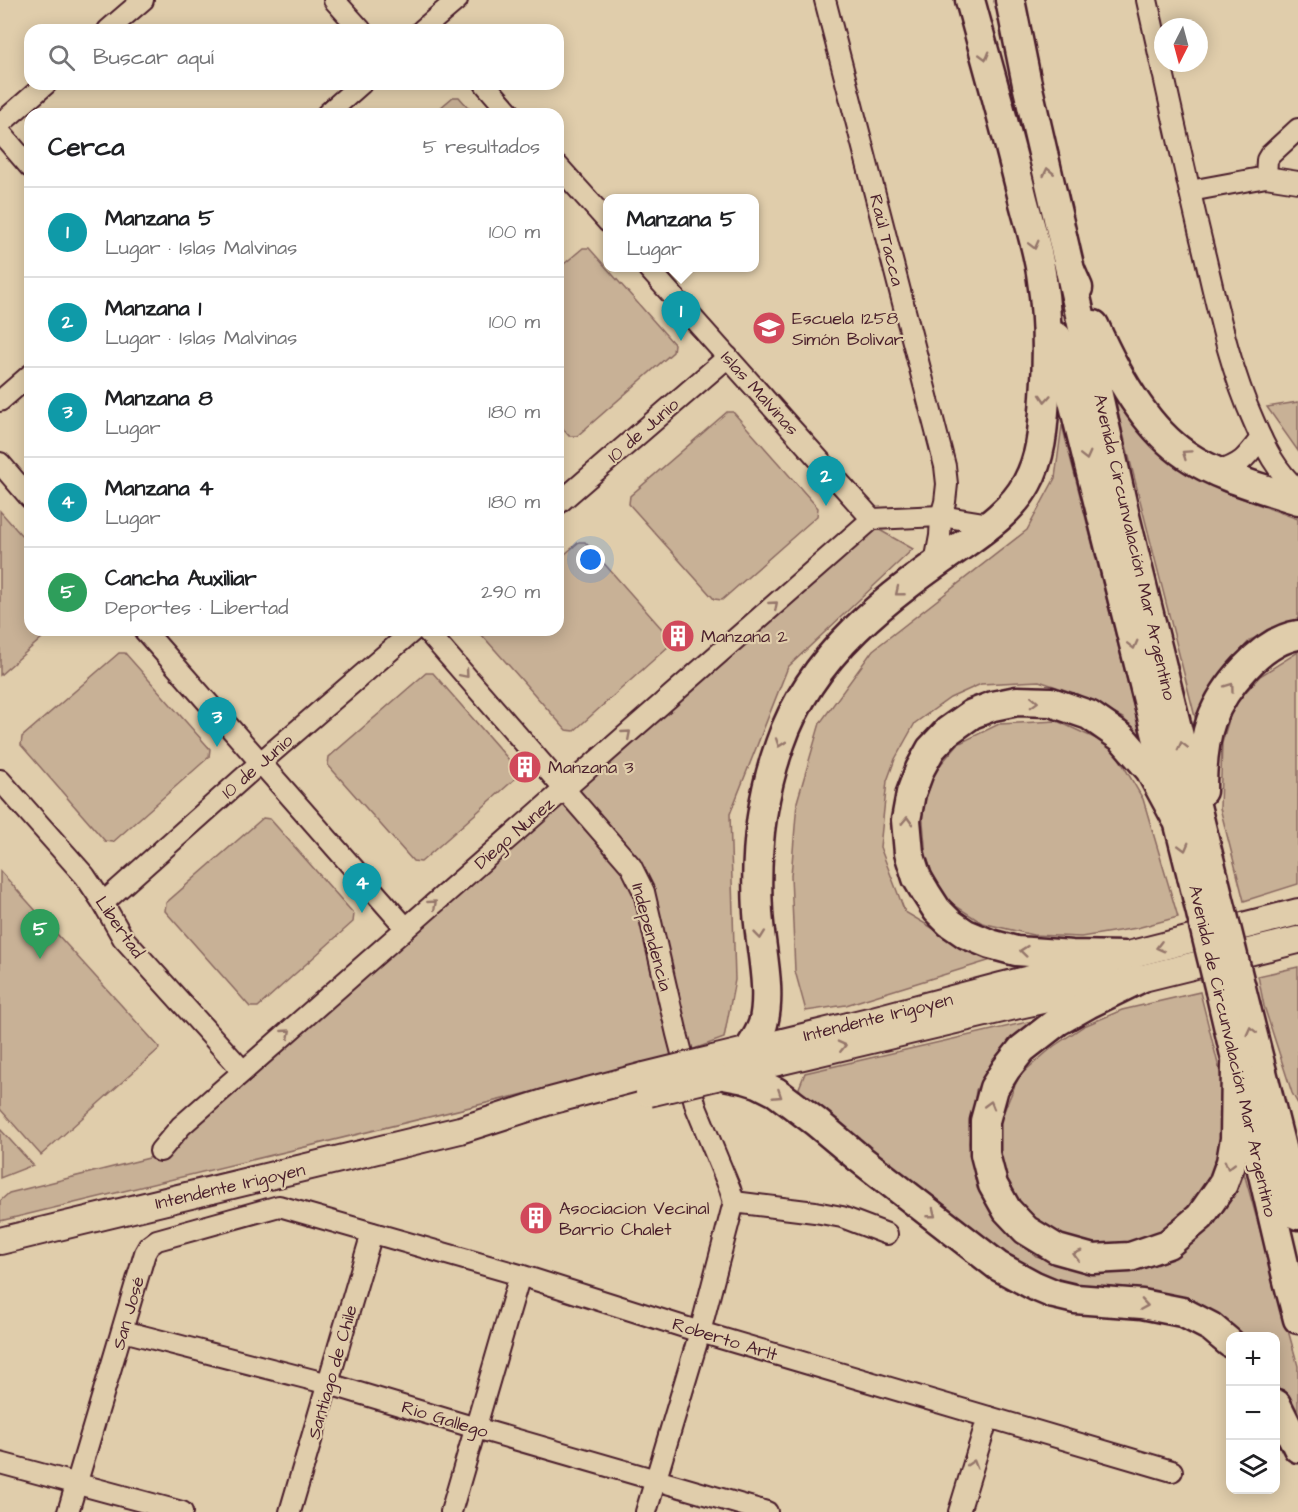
<!DOCTYPE html>
<html lang="es">
<meta charset="utf-8">
<style>
:root{--surface:#fff;--page:#f6f6f6;--text:#202124;--muted:#757577;--line:#e0e0e0;--accent:#0f766e}
body{margin:0;font-family:"Architects Daughter",sans-serif;background:var(--page);color:var(--text)}
.controls{position:absolute;right:18px;bottom:18px;display:grid;overflow:hidden;border-radius:12px;box-shadow:0 3px 15px #0003}
.controls button{width:54px;height:54px;display:grid;place-items:center;padding:0;border:0;border-bottom:2px solid var(--line);background:var(--surface);color:var(--text);font:30px sans-serif}
.compass{position:absolute;left:1154px;top:18px;width:54px;height:54px;border-radius:50%;background:var(--surface);box-shadow:0 3px 15px #0003;rotate:186deg}
.you{position:absolute;left:591px;top:560px;width:21px;height:21px;margin:-15px;border:4px solid #fff;border-radius:50%;background:#1a73e8;box-shadow:0 0 0 9px #1a73e833}
.badge{display:grid;place-items:center;width:39px;height:39px;border-radius:50%;background:var(--accent);color:#fff;font-size:20px;font-weight:700}
.pin{position:absolute;translate:-50% -50px;filter:drop-shadow(0 2px 3px #0008)}
.pin::after{content:'';position:absolute;top:32px;width:21px;height:18px;background:inherit;clip-path:polygon(0 0,100% 0,50% 100%)}
.popup{position:absolute;left:603px;top:194px;width:156px;height:78px;box-sizing:border-box;display:grid;place-content:center;border-radius:12px;background:var(--surface);filter:drop-shadow(0 2px 4px #0005);font-size:20px;white-space:nowrap;color:var(--muted)}
.popup b{font-size:22px;color:var(--text)}
.popup::after{content:'';position:absolute;left:50%;top:100%;margin-left:-12px;border:12px solid transparent;border-top-color:var(--surface)}
.list{margin:0;padding:0;list-style:none}
h2{display:flex;justify-content:space-between;align-items:center;height:78px;margin:0;padding:0 24px;font-size:26px}
h2 small{font-size:20px;font-weight:400;color:var(--muted)}
.list li{display:grid;grid-template-columns:39px 1fr auto;gap:18px;align-items:center;box-sizing:border-box;height:90px;padding:0 24px;border-top:2px solid var(--line)}
.list b{display:block;font-size:22px;white-space:nowrap}
.list p{margin:0;font-size:20px;white-space:nowrap;color:var(--muted)}
.list em{font-size:20px;font-style:normal;color:var(--muted)}
.icon{flex:none;width:33px;height:33px;fill:none;stroke:currentColor;stroke-width:2;stroke-linecap:round;stroke-linejoin:round}
.map{position:relative;flex:none;width:1298px;height:1512px;overflow:hidden}
.search{position:absolute;background:var(--surface);box-shadow:0 3px 15px #0003;left:24px;top:24px;width:540px;height:66px;display:flex;align-items:center;gap:15px;box-sizing:border-box;padding:0 21px;border-radius:18px;color:var(--muted);font-size:22px}
.panel{position:absolute;background:var(--surface);box-shadow:0 3px 15px #0003;left:24px;top:108px;width:540px;height:528px;border-radius:18px}
.map>svg:first-child{display:block}
.green{fill:#c8b196;stroke:#896860;stroke-width:1.5}
.lines{fill:none;stroke-linecap:round;stroke-linejoin:round}
.minor-casing{stroke:#4a1f2b;stroke-width:24}
.major-casing{stroke:#4a1f2b;stroke-width:30}
.highway-casing{stroke:#4a1f2b;stroke-width:33}
.minor{stroke:#e0cdab;stroke-width:20}
.major{stroke:#e0cdab;stroke-width:26}
.highway{stroke:#e0cdab;stroke-width:28}
.major-bridge-casing{stroke:#4a1f2b;stroke-width:30;stroke-linecap:butt}
.highway-bridge-casing{stroke:#4a1f2b;stroke-width:33;stroke-linecap:butt}
.major-bridge{stroke:#e0cdab;stroke-width:26}
.highway-bridge{stroke:#e0cdab;stroke-width:28}
.oneway{stroke:#95766b}
.labels{text-anchor:middle;stroke-width:4.5;stroke-linejoin:round;paint-order:stroke}
.street-label{font-size:18px;fill:#4a1f2b;stroke:#e0cdab}
.poi-label{font-size:18px;fill:#4a1f2b;stroke:#e0cdab;text-anchor:start}
</style>
<div class="map">
<svg width="1298" height="1512" viewBox="0 0 1298 1512">
<rect width="100%" height="100%" fill="#e0cdab"/>
<filter id="ink" filterUnits="userSpaceOnUse"><feTurbulence type="fractalNoise" baseFrequency=".0167" numOctaves="2"/><feDisplacementMap in="SourceGraphic" scale="12" xChannelSelector="R" yChannelSelector="G"/><feConvolveMatrix kernelMatrix="1 2 1 2 8 2 1 2 1" color-interpolation-filters="sRGB"/></filter>
<g filter="url(#ink)">
<g class="green">
<polygon points="453,97 459,97 474,114 433,114"/>
<polygon points="583,248 589,248 674,344 673,352 577,436 569,436 558,423 558,269"/>
<polygon points="1107,370 1159,451 1222,491 1298,519 1298,621 1250,640 1218,678 1195,717"/>
<polygon points="1298,402 1298,451 1267,407"/>
<polygon points="727,412 733,412 818,508 817,516 722,600 714,599 629,504 630,496"/>
<polygon points="1062,425 1142,739 1123,718 1077,694 1039,681 981,684 950,698 915,723 895,759 887,781 880,847 905,912 956,942 1001,957 846,1005 806,1011 795,971 791,876 797,802 820,723 873,650 1027,530 1055,478"/>
<polygon points="0,511 30,545 30,630 51,630 0,675"/>
<polygon points="876,528 913,549 788,667 730,814 735,980 724,1038 664,1060 0,1221 0,1201 9,1193 165,1154 232,1095 221,1092 354,983 358,984 389,957 388,953 385,953 480,877 665,714 664,712 701,681 702,681"/>
<polygon points="579,542 585,542 670,638 669,646 574,731 566,730 481,634 482,630 558,630 558,560"/>
<polygon points="1298,652 1298,884 1244,901 1220,808 1222,743 1233,706 1260,676"/>
<polygon points="119,653 125,653 210,749 209,757 113,842 105,841 21,745 22,737"/>
<polygon points="426,673 433,673 517,769 517,777 421,862 413,861 328,765 329,757"/>
<polygon points="1057,721 1112,746 1143,799 1178,917 1137,928 1081,937 1033,935 982,923 942,897 926,857 922,810 935,771 958,744 999,724"/>
<polygon points="263,818 270,819 354,914 353,922 258,1007 250,1007 165,911 166,903"/>
<polygon points="0,871 160,1048 41,1155 0,1109"/>
<polygon points="1298,967 1298,1104 1292,1093 1264,1006 1258,976"/>
<polygon points="1200,992 1220,1072 1227,1115 1218,1163 1201,1193 1165,1231 1115,1249 1073,1242 1035,1226 1009,1195 998,1159 996,1130 1019,1076 1054,1046 1084,1026 1122,1010"/>
<polygon points="1045,1018 998,1057 976,1090 969,1143 977,1188 1001,1226 1036,1256 1085,1268 1131,1268 1242,1166 1298,1366 1298,1430 1276,1387 1276,1336 1239,1336 1063,1284 1023,1268 809,1106 799,1088 805,1073"/>
<polygon points="0,1129 33,1165 0,1178"/>
</g>
<g class="lines">
<g class="minor-casing">
<g id="minor">
<polyline points="334,0 361,30"/>
<polyline points="825,0 945,466 947,484 945,502 941,516 940,536 935,563"/>
<path d="M1147,0C1165,80 1182,160 1201,239C1216,301 1228,364 1254,422C1265,448 1277,472 1298,490"/>
<polyline points="108,30 143,0"/>
<polyline points="422,30 457,0"/>
<polyline points="485,84 511,114"/>
<polyline points="327,114 361,84"/>
<polyline points="0,124 46,84"/>
<polyline points="0,132 30,167"/>
<polyline points="558,166 608,222"/>
<polyline points="1266,177 1267,160 1270,155 1298,129"/>
<polyline points="1190,191 1266,177 1298,182"/>
<polyline points="648,268 872,519"/>
<polyline points="0,401 30,375"/>
<polyline points="0,463 30,498"/>
<path d="M1218,472C1243,463 1245,459 1261,438"/>
<polyline points="558,504 728,357"/>
<polyline points="872,519 941,516 990,524"/>
<polyline points="144,630 406,928"/>
<polyline points="426,630 631,866 644,892 677,1034 696,1107 730,1189 734,1202"/>
<polyline points="0,780 85,876 103,903 123,938 243,1071"/>
<polyline points="103,903 261,762 414,630"/>
<polyline points="160,1151 181,1126 872,519"/>
<polyline points="123,1331 329,1384 476,1428 767,1512"/>
<polyline points="0,1463 182,1512"/>
<polyline points="68,1512 145,1253 149,1246 157,1240 279,1206 520,1275 700,1332 1172,1471"/>
<polyline points="290,1512 372,1233"/>
<polyline points="451,1512 520,1275"/>
<polyline points="646,1512 700,1332 734,1202 815,1212 842,1217 887,1234"/>
<polyline points="959,1512 988,1417"/>
</g>
</g>
<g class="major-casing">
<g id="major">
<polyline points="713,1059 873,1020 1001,986 1124,956 1298,912"/>
<polyline points="723,1075 1019,1005 1139,979 1298,940"/>
<polyline points="0,1241 460,1130 550,1101 644,1076"/>
</g>
</g>
<g class="highway-casing">
<g id="highway">
<polyline points="1010,0 1027,84 1070,270 1078,288"/>
<polyline points="1070,270 1125,516 1213,875"/>
<path d="M1094,325C1114,370 1144,427 1186,455C1218,477 1262,488 1298,500"/>
<polyline points="1057,337 1192,876"/>
<path d="M1202,791C1202,768 1203,743 1211,721C1223,688 1261,641 1298,635"/>
<polyline points="1124,956 1072,955 1016,951 990,944 966,934 950,923 937,910 926,893 917,878 909,853 906,820 911,793 920,769 931,749 948,731 972,714 993,706 1017,701 1051,702 1089,715 1122,738 1150,770 1176,818"/>
<polyline points="1139,979 1088,1004 1058,1021 1022,1049 1006,1069 994,1088 985,1121 985,1154 993,1185 1007,1210 1026,1230 1057,1249 1093,1259 1130,1257 1168,1244 1200,1217 1223,1184 1231,1162 1235,1139 1236,1066"/>
<polyline points="1241,988 1298,1215"/>
<polyline points="1220,991 1287,1277 1298,1319"/>
<path d="M749,1050C754,1042 760,1033 763,1024C772,990 760,947 758,912C755,857 761,797 780,744C811,653 889,596 964,544C988,527 1013,509 1027,483C1042,456 1043,427 1045,397C1048,358 1048,319 1042,280C1039,253 1030,226 1023,199C1007,132 988,66 970,0"/>
<polyline points="724,1075 745,1079 758,1083 776,1092 816,1122 859,1158 998,1266 1035,1286 1054,1294 1075,1299 1142,1304 1182,1312 1211,1327 1230,1343"/>
<polyline points="1276,1404 1298,1448"/>
</g>
</g>
<use href="#minor" class="minor"/>
<use href="#major" class="major"/>
<use href="#highway" class="highway"/>
<g class="major-bridge-casing">
<g id="major-bridge">
<polyline points="644,1076 713,1059"/>
<polyline points="649,1093 716,1077"/>
</g>
</g>
<g class="highway-bridge-casing">
<g id="highway-bridge">
<polyline points="1213,875 1241,988"/>
<polyline points="1192,876 1220,991"/>
</g>
</g>
<use href="#major-bridge" class="major-bridge"/>
<use href="#highway-bridge" class="highway-bridge"/>
</g>
<defs><path id="oneway-chevron" d="M-2-3.5L2.5 0L-2 3.5" fill="none" stroke-width="1.6" stroke-linecap="round" stroke-linejoin="round" transform="scale(1.5)"/></defs>
<g class="oneway">
<use href="#oneway-chevron" transform="translate(985 56) rotate(74)"/>
<use href="#oneway-chevron" transform="translate(1048 172) rotate(-103)"/>
<use href="#oneway-chevron" transform="translate(1034 245) rotate(76)"/>
<use href="#oneway-chevron" transform="translate(1045 398) rotate(94)"/>
<use href="#oneway-chevron" transform="translate(1186 454) rotate(-145)"/>
<use href="#oneway-chevron" transform="translate(1086 456) rotate(76)"/>
<use href="#oneway-chevron" transform="translate(899 592) rotate(141)"/>
<use href="#oneway-chevron" transform="translate(774 605) rotate(-41)"/>
<use href="#oneway-chevron" transform="translate(1133 645) rotate(76)"/>
<use href="#oneway-chevron" transform="translate(465 674) rotate(49)"/>
<use href="#oneway-chevron" transform="translate(1230 687) rotate(-54)"/>
<use href="#oneway-chevron" transform="translate(1034 702) rotate(2)"/>
<use href="#oneway-chevron" transform="translate(627 734) rotate(-41)"/>
<use href="#oneway-chevron" transform="translate(780 743) rotate(109)"/>
<use href="#oneway-chevron" transform="translate(1182 746) rotate(-104)"/>
<use href="#oneway-chevron" transform="translate(907 821) rotate(-88)"/>
<use href="#oneway-chevron" transform="translate(1184 847) rotate(75)"/>
<use href="#oneway-chevron" transform="translate(433 904) rotate(-41)"/>
<use href="#oneway-chevron" transform="translate(760 935) rotate(84)"/>
<use href="#oneway-chevron" transform="translate(1160 947) rotate(166)"/>
<use href="#oneway-chevron" transform="translate(1024 951) rotate(-174)"/>
<use href="#oneway-chevron" transform="translate(1251 1031) rotate(-104)"/>
<use href="#oneway-chevron" transform="translate(287 1033) rotate(-41)"/>
<use href="#oneway-chevron" transform="translate(842 1046) rotate(-13)"/>
<use href="#oneway-chevron" transform="translate(778 1095) rotate(33)"/>
<use href="#oneway-chevron" transform="translate(990 1105) rotate(-74)"/>
<use href="#oneway-chevron" transform="translate(1229 1165) rotate(106)"/>
<use href="#oneway-chevron" transform="translate(932 1214) rotate(38)"/>
<use href="#oneway-chevron" transform="translate(1077 1255) rotate(-165)"/>
<use href="#oneway-chevron" transform="translate(1144 1305) rotate(9)"/>
<use href="#oneway-chevron" transform="translate(973 1464) rotate(-73)"/>
</g>
</g>
<defs>
<g id="school-disc" transform="scale(1.725)"><circle r="9.5" fill="#d1495b" stroke="#e0cdab"/><path d="M0-5L7-2L0 1L-7-2ZM-4 1L0 2.5L4 1V4Q0 6-4 4Z" fill="#fff"/></g>
<g id="building-disc" transform="scale(1.725)"><circle r="9.5" fill="#d1495b" stroke="#e0cdab"/><path d="M-4-6H4V6H1V3H-1V6H-4ZM-2.5-4.3h1.7v1.8h-1.7ZM.8-4.3h1.7v1.8H.8ZM-2.5-1h1.7V.8h-1.7ZM.8-1h1.7V.8H.8Z" fill="#fff"/></g>
</defs>
<g fill-rule="evenodd">
<use href="#school-disc" x="769" y="328"/>
<use href="#building-disc" x="678" y="636"/>
<use href="#building-disc" x="525" y="767"/>
<use href="#building-disc" x="536" y="1218"/>
</g>
<g class="labels">
<g class="street-label">
<text transform="translate(887 240) rotate(76)" y="6">Raúl Tacca</text>
<text transform="translate(760 393) rotate(48)" y="6">Islas Malvinas</text>
<text transform="translate(643 430) rotate(-41)" y="6">10 de Junio</text>
<text transform="translate(1135 547) rotate(77)" y="6">Avenida Circunvalación Mar Argentino</text>
<text transform="translate(257 766) rotate(-41)" y="6">10 de Junio</text>
<text transform="translate(514 833) rotate(-41)" y="6">Diego Nunez</text>
<text transform="translate(120 927) rotate(55)" y="6">Libertad</text>
<text transform="translate(652 937) rotate(75)" y="6">Independencia</text>
<text transform="translate(878 1017) rotate(-14)" y="6">Intendente Irigoyen</text>
<text transform="translate(1233 1051) rotate(77)" y="6">Avenida de Circunvalación Mar Argentino</text>
<text transform="translate(230 1186) rotate(-13)" y="6">Intendente Irigoyen</text>
<text transform="translate(128 1313) rotate(-74)" y="6">San José</text>
<text transform="translate(725 1339) rotate(17)" y="6">Roberto Arlt</text>
<text transform="translate(332 1372) rotate(-74)" y="6">Santiago de Chile</text>
<text transform="translate(445 1419) rotate(17)" y="6">Rio Gallego</text>
</g>
<g class="poi-label">
<text x="792" y="324">Escuela 1258<tspan x="792" dy="21">Simón Bolivar</tspan></text>
<text x="701" y="642">Manzana 2</text>
<text x="548" y="773">Manzana 3</text>
<text x="559" y="1214">Asociacion Vecinal<tspan x="559" dy="21">Barrio Chalet</tspan></text>
</g>
</g>
</svg>
<div class="controls">
<button>+</button>
<button>−</button>
<button><svg class="icon" aria-label="layers" viewBox="0 0 24 24"><path d="M12 4l9 5-9 5-9-5zM3 14l9 5 9-5"/></svg></button>
</div>
<svg class="compass" viewBox="-18 -18 36 36"><path d="M0-13l5 13h-10z" fill="#e53935"/><path d="M0 13l5-13h-10z" fill="#757577"/></svg>
<div class="you"></div>
<div class="pin badge" style="left:681px;top:341px;background:#0f9aa8">1</div>
<div class="popup"><b>Manzana 5</b>Lugar</div>
<div class="pin badge" style="left:826px;top:506px;background:#0f9aa8">2</div>
<div class="pin badge" style="left:217px;top:747px;background:#0f9aa8">3</div>
<div class="pin badge" style="left:362px;top:913px;background:#0f9aa8">4</div>
<div class="pin badge" style="left:40px;top:959px;background:#2e9e5b">5</div>
<div class="search"><svg class="icon" aria-label="search" viewBox="0 0 24 24"><circle cx="10" cy="10" r="6"/><path d="M15 15l6 6"/></svg>Buscar aquí</div>
<section class="panel">
<h2>Cerca<small>5 resultados</small></h2>
<ul class="list">
<li><span class="badge" style="background:#0f9aa8">1</span><div><b>Manzana 5</b><p>Lugar · Islas Malvinas</p></div><em>100 m</em></li>
<li><span class="badge" style="background:#0f9aa8">2</span><div><b>Manzana 1</b><p>Lugar · Islas Malvinas</p></div><em>100 m</em></li>
<li><span class="badge" style="background:#0f9aa8">3</span><div><b>Manzana 8</b><p>Lugar</p></div><em>180 m</em></li>
<li><span class="badge" style="background:#0f9aa8">4</span><div><b>Manzana 4</b><p>Lugar</p></div><em>180 m</em></li>
<li><span class="badge" style="background:#2e9e5b">5</span><div><b>Cancha Auxiliar</b><p>Deportes · Libertad</p></div><em>290 m</em></li>
</ul>
</section>
</div>
